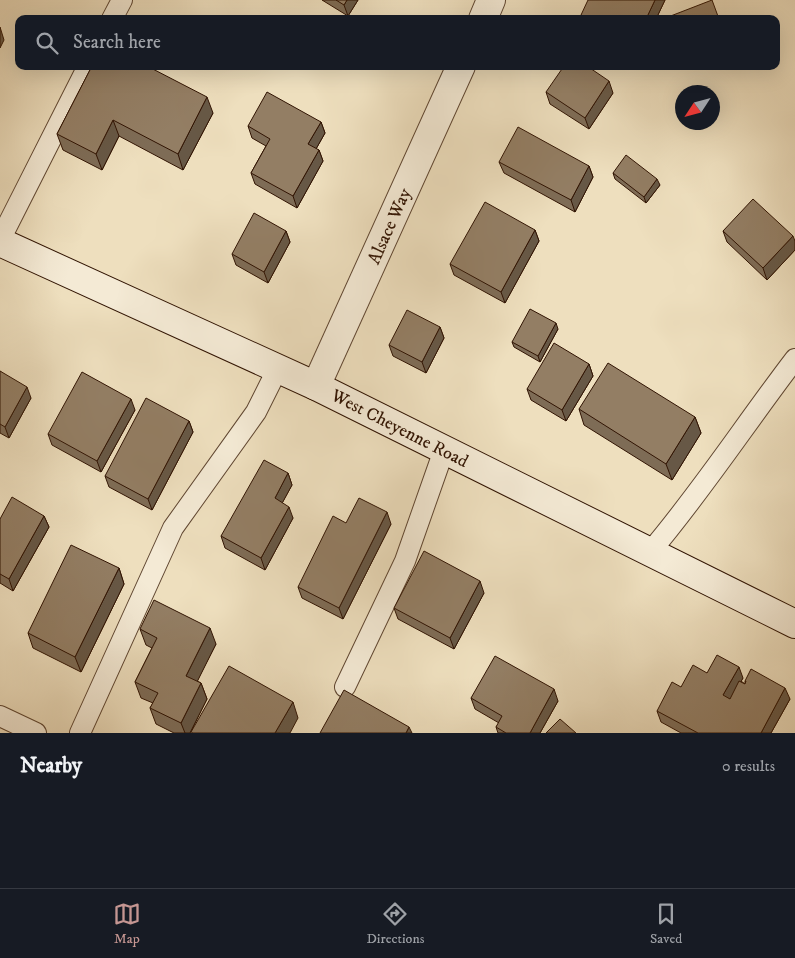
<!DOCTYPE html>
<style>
:root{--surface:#171b24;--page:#242831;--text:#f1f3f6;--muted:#9ea1a6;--line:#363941;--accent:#c59692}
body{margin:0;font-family:"IM FELL DW Pica",serif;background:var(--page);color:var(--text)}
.compass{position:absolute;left:675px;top:85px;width:45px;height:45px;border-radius:50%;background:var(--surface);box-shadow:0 5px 20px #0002;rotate:234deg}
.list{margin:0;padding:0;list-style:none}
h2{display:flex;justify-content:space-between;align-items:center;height:65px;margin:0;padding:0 20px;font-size:21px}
h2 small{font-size:16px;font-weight:400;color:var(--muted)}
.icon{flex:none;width:28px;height:28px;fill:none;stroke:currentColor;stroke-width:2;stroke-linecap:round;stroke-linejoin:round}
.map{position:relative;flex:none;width:795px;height:733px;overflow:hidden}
.search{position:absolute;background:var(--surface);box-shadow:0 5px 20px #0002;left:15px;right:15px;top:15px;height:55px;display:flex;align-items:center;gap:12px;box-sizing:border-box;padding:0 18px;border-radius:10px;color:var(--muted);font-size:19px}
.sheet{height:155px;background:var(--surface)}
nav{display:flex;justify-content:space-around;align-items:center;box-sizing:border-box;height:70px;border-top:1px solid var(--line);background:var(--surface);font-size:14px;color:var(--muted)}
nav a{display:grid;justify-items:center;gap:2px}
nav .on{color:var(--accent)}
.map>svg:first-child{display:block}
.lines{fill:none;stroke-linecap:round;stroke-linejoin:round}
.lane-casing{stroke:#604732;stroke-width:22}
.street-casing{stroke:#604732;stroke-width:30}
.secondary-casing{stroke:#311403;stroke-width:30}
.lane{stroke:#f4ead5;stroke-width:20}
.street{stroke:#f4ead5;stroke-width:28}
.secondary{stroke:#f4ead5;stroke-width:28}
.wall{fill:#7e6c56;stroke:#311403}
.shaded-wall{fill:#675846;stroke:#311403}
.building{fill:#937e64;stroke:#311403}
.labels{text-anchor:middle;stroke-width:5;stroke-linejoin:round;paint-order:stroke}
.street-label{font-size:18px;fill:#311403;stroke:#f4ead5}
</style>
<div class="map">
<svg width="795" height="733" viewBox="0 0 795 733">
<rect width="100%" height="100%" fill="#eedfbe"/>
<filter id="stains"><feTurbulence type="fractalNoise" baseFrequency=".004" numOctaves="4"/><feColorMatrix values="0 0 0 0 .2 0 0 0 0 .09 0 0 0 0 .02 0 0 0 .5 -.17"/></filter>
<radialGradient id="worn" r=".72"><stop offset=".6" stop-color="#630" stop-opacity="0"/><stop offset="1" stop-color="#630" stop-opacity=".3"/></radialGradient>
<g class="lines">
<g class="lane-casing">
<g id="lane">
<polyline points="112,19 122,0"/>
<polyline points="0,240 88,66"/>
<path d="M650,552C702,491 746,423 795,359"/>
<polyline points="345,687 405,561 444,450"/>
<polyline points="0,716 36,733"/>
<polyline points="80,733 173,528 256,412 278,368"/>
</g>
</g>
<g class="street-casing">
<g id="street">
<polyline points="483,19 491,0"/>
<polyline points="316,386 461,66"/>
</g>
</g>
<g class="secondary-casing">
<polyline id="secondary" points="0,242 316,386 795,624"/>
</g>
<use href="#lane" class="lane"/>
<use href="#street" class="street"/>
<use href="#secondary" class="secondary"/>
</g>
<g class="wall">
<polygon points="322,0 358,0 348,16"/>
<polygon points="665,0 656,19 582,19 581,15"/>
<polygon points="92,66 213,113 183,170 119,136 102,170 63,150 57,134"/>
<polygon points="546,92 613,93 589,129 550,104"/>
<polygon points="321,122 325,133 316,149 319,150 323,161 297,208 255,184 251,173 266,146 252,138 248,126"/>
<polygon points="499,162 589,166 593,177 575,212 504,173"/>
<polygon points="613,173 660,185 646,203 615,179"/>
<polygon points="535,230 539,241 505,303 454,275 450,264"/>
<polygon points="286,231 290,242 268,283 236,265 232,254"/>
<polygon points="723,231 795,241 795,250 767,280 727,242"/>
<polygon points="440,327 444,338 426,373 393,356 389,345"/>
<polygon points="558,329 540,362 514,347 512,342"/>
<polygon points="589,364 593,376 566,421 531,400 527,389"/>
<polygon points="0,371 31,398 9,438 0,433"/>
<polygon points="579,409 695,417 701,433 672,480 584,425"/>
<polygon points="135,410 101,472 52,445 48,434"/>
<polygon points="189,421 193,432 152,510 109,487 105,476"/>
<polygon points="288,473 292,485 282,503 293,518 265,570 225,548 221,536"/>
<polygon points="44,516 49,527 13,591 0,583 0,519"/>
<polygon points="391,524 343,619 302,598 298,587"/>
<polygon points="119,568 124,584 81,672 33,648 28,633"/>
<polygon points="484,593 454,649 398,619 394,608"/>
<polygon points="140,629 216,644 197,681 201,683 207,699 190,733 174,733 156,724 150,708 153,703 141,698 135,682 152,648 146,645"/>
<polygon points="707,673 743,678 741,681 745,684 745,681 790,699 771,733 681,733 661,722 657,711 681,687"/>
<polygon points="471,698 558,701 540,733 498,733 496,727 499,723 475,709"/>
</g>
<g class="shaded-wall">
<polygon points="347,0 358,0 348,16 344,5"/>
<polygon points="655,0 665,0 656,19 646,19"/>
<polygon points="0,27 4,40 0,48"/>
<polygon points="609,81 613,93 589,129 585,118"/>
<polygon points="207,97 213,113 183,170 178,154"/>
<polygon points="113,120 119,136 102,170 96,154"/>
<polygon points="321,122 325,133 312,156 308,144"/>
<polygon points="319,150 323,161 297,208 293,196"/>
<polygon points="589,166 593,177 575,212 571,200"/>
<polygon points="657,179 660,185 646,203 644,197"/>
<polygon points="535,230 539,241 505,303 501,292"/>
<polygon points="286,231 290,242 268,283 264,272"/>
<polygon points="793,236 795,241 795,250 767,280 763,268"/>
<polygon points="556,323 558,329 540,362 538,356"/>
<polygon points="440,327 444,338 426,373 422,362"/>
<polygon points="589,364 593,376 566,421 562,410"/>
<polygon points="27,387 31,398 9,438 5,427"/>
<polygon points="131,399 135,410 101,472 97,461"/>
<polygon points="695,417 701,433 672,480 666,464"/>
<polygon points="189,421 193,432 152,510 148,499"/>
<polygon points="288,473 292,485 279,509 275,498"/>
<polygon points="289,507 293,518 265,570 261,558"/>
<polygon points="387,512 391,524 343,619 339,608"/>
<polygon points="44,516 49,527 13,591 9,579"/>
<polygon points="119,568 124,584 81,672 75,657"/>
<polygon points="480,581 484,593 454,649 450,638"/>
<polygon points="210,628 216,644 192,692 186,676"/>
<polygon points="739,667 743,678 727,707 723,695"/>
<polygon points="201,683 207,699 190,733 185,733 181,723"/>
<polygon points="785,688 790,699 771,733 761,733"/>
<polygon points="554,689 558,701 540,733 530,733"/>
<polygon points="293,702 298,718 290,733 275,733"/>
<polygon points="409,727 412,733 406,733"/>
</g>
<g class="building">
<polygon points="336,0 347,0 344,5"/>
<polygon points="588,0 655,0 646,19 588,19 581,15"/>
<polygon points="712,0 719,19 669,19 668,17"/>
<polygon points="92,66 137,66 139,67 139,66 147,66 207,97 178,154 113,120 96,154 57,134"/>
<polygon points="564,66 587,66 609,81 585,118 546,92"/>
<polygon points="267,92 321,122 308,144 319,150 293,196 251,173 270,139 248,126"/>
<polygon points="518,127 589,166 571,200 499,162"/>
<polygon points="626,155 657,179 644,197 613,173"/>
<polygon points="753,199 793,236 763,268 723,231"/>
<polygon points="485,202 535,230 501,292 450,264"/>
<polygon points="254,213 286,231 264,272 232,254"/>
<polygon points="530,309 556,323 538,356 512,342"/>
<polygon points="407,310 440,327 422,362 389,345"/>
<polygon points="554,343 589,364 562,410 527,389"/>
<polygon points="608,363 695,417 666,464 579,409"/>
<polygon points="0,371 27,387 5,427 0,424"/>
<polygon points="82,372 131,399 97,461 48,434"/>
<polygon points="146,398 189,421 148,499 105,476"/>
<polygon points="264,460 288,473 275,498 289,507 261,558 221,536"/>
<polygon points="12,497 44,516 9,579 0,574 0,519"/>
<polygon points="359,498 387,512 339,608 298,587 333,516 346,523"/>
<polygon points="71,545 119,568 75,657 28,633"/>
<polygon points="424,551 480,581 450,638 394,608"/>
<polygon points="154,600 210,628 186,676 201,683 181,723 150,708 158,693 135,682 157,638 140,629"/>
<polygon points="717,655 739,667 723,695 730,699 739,681 745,684 746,681 745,681 751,669 785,688 761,733 698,733 657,711 672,682 681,687 693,665 707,673"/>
<polygon points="495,656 554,689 530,733 506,733 496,727 502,716 471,698"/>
<polygon points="229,666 293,702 275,733 193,733 191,732"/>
<polygon points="344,690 409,727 406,733 320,733"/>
<polygon points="560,719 576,733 546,733"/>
</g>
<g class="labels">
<g class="street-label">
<text transform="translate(389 226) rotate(-66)" y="6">Alsace Way</text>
<text transform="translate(400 428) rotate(27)" y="6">West Cheyenne Road</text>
</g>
</g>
<rect width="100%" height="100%" filter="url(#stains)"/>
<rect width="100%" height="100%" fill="url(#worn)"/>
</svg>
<svg class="compass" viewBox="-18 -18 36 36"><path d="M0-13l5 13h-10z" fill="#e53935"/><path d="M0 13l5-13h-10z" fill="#9ea1a6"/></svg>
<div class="search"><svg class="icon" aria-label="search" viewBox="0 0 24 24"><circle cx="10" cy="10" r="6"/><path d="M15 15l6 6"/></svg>Search here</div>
</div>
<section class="sheet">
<h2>Nearby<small>0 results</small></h2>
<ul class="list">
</ul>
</section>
<nav>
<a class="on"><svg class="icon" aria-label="map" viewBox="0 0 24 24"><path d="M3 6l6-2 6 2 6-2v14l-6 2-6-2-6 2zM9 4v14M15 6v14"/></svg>Map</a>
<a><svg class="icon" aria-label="directions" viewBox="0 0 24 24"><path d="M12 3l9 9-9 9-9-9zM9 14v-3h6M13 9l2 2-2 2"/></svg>Directions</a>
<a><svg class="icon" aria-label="saved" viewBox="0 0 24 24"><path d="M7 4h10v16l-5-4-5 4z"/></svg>Saved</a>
</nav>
